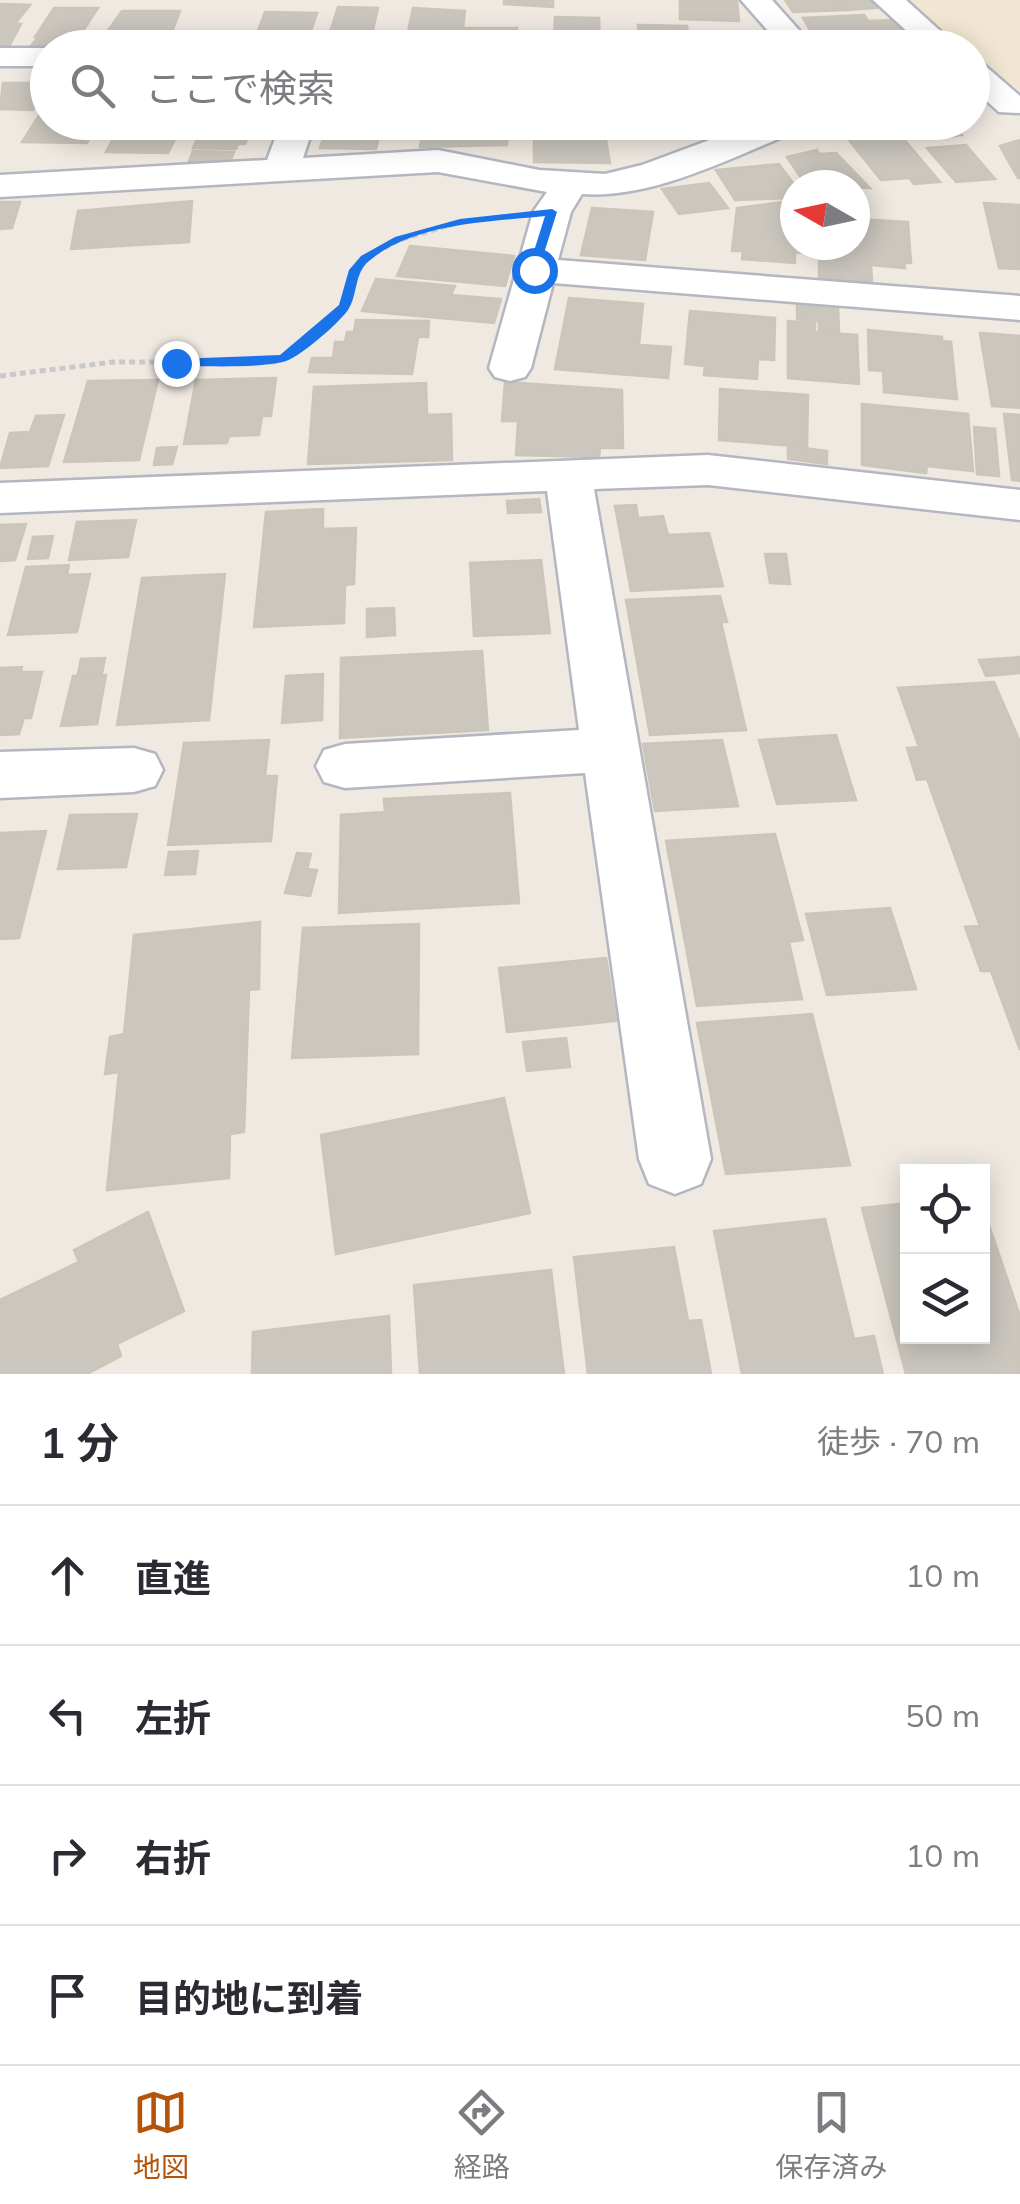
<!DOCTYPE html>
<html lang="ja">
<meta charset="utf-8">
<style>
:root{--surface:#fff;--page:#f2f2f3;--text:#2b2b33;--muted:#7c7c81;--line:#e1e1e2;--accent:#b45309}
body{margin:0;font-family:Mulish,"Noto Sans JP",sans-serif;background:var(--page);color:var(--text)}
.controls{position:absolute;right:30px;bottom:30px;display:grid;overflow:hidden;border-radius:0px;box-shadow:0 5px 25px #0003}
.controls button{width:90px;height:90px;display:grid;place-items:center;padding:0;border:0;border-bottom:2px solid var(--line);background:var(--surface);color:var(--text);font:50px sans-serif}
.compass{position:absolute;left:780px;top:170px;width:90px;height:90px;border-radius:50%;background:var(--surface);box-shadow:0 5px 25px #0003;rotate:279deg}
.stop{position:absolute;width:30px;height:30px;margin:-22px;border:8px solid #1a73e8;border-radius:50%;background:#fff}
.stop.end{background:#1a73e8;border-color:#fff;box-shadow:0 2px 10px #0008}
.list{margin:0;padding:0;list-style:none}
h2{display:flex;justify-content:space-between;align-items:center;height:130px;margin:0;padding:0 40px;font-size:42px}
h2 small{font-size:32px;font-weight:400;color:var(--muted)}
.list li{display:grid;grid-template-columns:65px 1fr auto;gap:30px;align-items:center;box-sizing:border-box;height:140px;padding:0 40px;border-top:2px solid var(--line)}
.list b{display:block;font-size:38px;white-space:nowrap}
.list em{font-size:32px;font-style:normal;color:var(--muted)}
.icon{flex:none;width:55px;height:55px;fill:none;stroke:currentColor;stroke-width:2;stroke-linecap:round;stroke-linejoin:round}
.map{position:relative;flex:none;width:1020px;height:1374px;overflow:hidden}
.search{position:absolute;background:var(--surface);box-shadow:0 5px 25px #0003;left:30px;right:30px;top:30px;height:110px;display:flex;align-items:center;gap:25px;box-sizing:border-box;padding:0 35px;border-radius:55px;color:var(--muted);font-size:38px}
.sheet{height:690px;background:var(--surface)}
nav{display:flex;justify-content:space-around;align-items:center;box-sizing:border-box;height:140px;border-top:2px solid var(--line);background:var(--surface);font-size:28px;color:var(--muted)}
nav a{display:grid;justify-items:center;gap:5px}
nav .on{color:var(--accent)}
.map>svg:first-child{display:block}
.education{fill:#f0e6d1}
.building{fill:#cbc7bf;stroke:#cbc5ba;stroke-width:2.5}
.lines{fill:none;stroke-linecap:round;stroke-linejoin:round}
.street-casing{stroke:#b4b7c1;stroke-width:5}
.path-far1{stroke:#c9c9c9;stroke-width:4;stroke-dasharray:5 2.5;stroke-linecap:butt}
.path{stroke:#c9c9c9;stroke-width:5;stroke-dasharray:6 4;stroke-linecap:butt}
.street{fill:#fff;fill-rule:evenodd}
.route{fill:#1a73e8}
</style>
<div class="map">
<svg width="1020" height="1374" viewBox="0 0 1020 1374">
<rect width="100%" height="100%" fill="#efe9e1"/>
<polygon class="education" points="905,0 1020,0 1020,87 1007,84 973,55 972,48 963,47"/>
<g class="building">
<polygon points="504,0 553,0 553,7 504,4"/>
<polygon points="680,0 737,1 739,21 680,19"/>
<polygon points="785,0 838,0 845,10 793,12"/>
<polygon points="840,0 871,0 877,8 847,10"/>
<polygon points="0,4 30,5 15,24 21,24 8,48 0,48"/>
<polygon points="338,7 378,8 370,42 327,42"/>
<polygon points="54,8 98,8 79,37 35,37"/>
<polygon points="413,8 465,11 463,28 517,28 516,48 405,46"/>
<polygon points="122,11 180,11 166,47 142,47 148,37 104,36"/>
<polygon points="265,12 317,13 309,37 278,39 275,48 252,48"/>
<polygon points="864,15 879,36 815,39 803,18"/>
<polygon points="555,17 599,18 600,46 554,46"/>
<polygon points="896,20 908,35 881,36 871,21"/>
<polygon points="638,25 687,26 690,48 640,48"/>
<polygon points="37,38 78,38 73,48 29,49"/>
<polygon points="3,83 48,83 48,85 33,110 0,109"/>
<polygon points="40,114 48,114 48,122 99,122 87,143 22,142"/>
<polygon points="122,122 177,122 168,141 174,141 168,153 106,152"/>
<polygon points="205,122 255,122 245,144 238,144 236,149 193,148"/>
<polygon points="328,122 382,122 376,149 320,148"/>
<polygon points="425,122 500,122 499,131 508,131 507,145 420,147"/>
<polygon points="534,122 603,123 610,163 534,162"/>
<polygon points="912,122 951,122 962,135 926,139"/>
<polygon points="892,125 940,182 914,184 909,178 881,180 841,130"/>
<polygon points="1020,140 1020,178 1018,178 1000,146"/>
<polygon points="966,145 995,179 956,182 927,148"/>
<polygon points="817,150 819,154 836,153 870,188 806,185 787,157"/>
<polygon points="193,151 234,152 230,162 189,161"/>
<polygon points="779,164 795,186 795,198 735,200 716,170"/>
<polygon points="709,183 728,208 679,214 662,189"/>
<polygon points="192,201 189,242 71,249 78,211"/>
<polygon points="791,201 795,201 795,245 805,245 804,253 795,252 795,263 742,259 743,251 732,251 737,208"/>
<polygon points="0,202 20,202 12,228 0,229"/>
<polygon points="984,203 1020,205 1020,269 999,268"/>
<polygon points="592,208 653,212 645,260 581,255"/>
<polygon points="855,219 908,222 911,263 904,263 905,268 871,265 872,282 819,278 819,254 835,255 835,249 821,245 855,245"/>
<polygon points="410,246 514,256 505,286 397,276"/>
<polygon points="376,279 455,286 451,295 501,299 494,323 362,311"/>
<polygon points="569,298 643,304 639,345 671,347 668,378 555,369"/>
<polygon points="797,304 838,307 839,332 819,331 819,321 797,319"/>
<polygon points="690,311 775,318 774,360 758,359 757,379 704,375 705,366 685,364"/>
<polygon points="356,320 429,321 428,337 418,337 412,374 309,372 312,358 333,358 335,342 345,342 347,332 354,332"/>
<polygon points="788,321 815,323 815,332 857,335 859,384 788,378"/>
<polygon points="868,330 942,337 942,341 951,342 957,399 884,392 883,371 869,370"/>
<polygon points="980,333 1020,336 1020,408 992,406"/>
<polygon points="276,378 271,416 262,416 259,435 229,436 227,443 184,444 196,380"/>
<polygon points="158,380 139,460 64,462 88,381"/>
<polygon points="505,382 622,390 623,448 600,448 599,457 516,455 518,421 502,421"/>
<polygon points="426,383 427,415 451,414 452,460 308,464 314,387"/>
<polygon points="720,389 808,395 807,447 719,440"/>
<polygon points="862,404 968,414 973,471 927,466 926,473 862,465"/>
<polygon points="1004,414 1020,415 1020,481 1012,480"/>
<polygon points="64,415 48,466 0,468 10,433 30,432 36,416"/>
<polygon points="974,427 995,429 999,476 977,474"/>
<polygon points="788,446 827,451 827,464 788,459"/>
<polygon points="177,447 172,464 154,465 157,448"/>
<polygon points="539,499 541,512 508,513 507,501"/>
<polygon points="636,505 638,518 663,516 668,535 709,533 723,586 631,591 615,506"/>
<polygon points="323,509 323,529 356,528 354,584 345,585 344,623 254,627 266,512"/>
<polygon points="136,520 128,557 69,560 77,522"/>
<polygon points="26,524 15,560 0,561 0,525"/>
<polygon points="53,536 48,558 28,559 33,537"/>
<polygon points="765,554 786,554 790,584 770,583"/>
<polygon points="541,560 550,633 474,636 470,563"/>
<polygon points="69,565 67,575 90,574 77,632 8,635 26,567"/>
<polygon points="225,574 209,720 117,725 142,578"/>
<polygon points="720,596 727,622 721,622 746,730 650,735 626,600"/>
<polygon points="394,608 395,635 367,637 367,609"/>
<polygon points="482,651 488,730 340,738 341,658"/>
<polygon points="1020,657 1020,673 986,676 979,660"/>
<polygon points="105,658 102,673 78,674 81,659"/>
<polygon points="22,667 21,672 42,672 31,718 24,718 19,734 0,735 0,668"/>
<polygon points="323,674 322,720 282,723 286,676"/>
<polygon points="106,675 97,724 61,726 73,676"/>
<polygon points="994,682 1020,742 1020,1050 991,971 981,971 965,927 980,926 927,779 917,780 907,748 919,747 898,688"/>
<polygon points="836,735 856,800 777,804 759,740"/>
<polygon points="269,740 265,776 277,776 271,841 168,845 184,743"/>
<polygon points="722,740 738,806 655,811 643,744"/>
<polygon points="510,793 519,903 339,913 341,815 385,812 384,799"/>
<polygon points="137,814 126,867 58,869 70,815"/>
<polygon points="46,831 19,938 0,939 0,833"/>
<polygon points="775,834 803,940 789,942 802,999 697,1006 666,841"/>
<polygon points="198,851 195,874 165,875 169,852"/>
<polygon points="297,853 311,854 307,869 317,870 310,896 285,893"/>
<polygon points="890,908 916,989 827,995 806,914"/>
<polygon points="260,922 259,989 249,990 244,1132 230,1134 229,1178 107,1190 119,1072 105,1074 110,1037 124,1034 134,935"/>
<polygon points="419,924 418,1054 292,1058 303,928"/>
<polygon points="606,958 616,1021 507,1032 499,968"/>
<polygon points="812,1014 850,1165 726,1174 697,1023"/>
<polygon points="566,1038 570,1067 527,1071 523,1042"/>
<polygon points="504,1098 530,1213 336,1254 321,1135"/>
<polygon points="908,1203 908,1336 982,1336 982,1205 1020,1316 1020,1374 906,1374 862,1208"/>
<polygon points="148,1212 184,1311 117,1344 121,1356 87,1374 0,1374 0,1300 79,1262 74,1250"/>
<polygon points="825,1219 854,1339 874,1336 883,1374 742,1374 714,1231"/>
<polygon points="674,1247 688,1321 701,1320 711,1374 588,1374 574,1257"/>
<polygon points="551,1270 564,1374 420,1374 414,1285"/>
<polygon points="389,1316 391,1374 252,1374 253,1332"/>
</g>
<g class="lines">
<g class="street-casing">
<g id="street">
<polygon points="741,0 772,0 815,48 783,48"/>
<polygon points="873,0 906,0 959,48 925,48"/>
<rect x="0" y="48" width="48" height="18"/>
<polygon points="972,62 983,64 1020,96 1020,113 999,112 972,88"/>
<path d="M281,122H315L303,158L438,150L539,170L605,174L642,165L758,122H807L803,129C735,155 656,199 582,194L571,212L558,260L1020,296V320L553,283L531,368L525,377L510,381L495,377L489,368L533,212L547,192L438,172L0,197V175L267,160Z"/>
<polygon points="708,455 1020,490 1020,520 708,485 594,489 711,1159 701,1184 675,1194 649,1184 639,1159 585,773 345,788 324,782 316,766 324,750 345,744 579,730 547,491 0,513 0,483"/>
<polygon points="134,748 155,754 163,770 155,786 134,792 0,798 0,752"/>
</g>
</g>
<polyline class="path-far1" points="448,226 462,222"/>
<polyline class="path" points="0,376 113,362 275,362 333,320 344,306 355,271 365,258 399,240 457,223"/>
<use href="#street" class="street"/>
</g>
<path class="route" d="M552,209L557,212L538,272L528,270L545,216C489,222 414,223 369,261C354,273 358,295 348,310C339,323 298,359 283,362C249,369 210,365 176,367L169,363L176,359L280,355L339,305L349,270L361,256L395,237L460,219Z"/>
</svg>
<div class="controls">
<button><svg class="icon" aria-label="locate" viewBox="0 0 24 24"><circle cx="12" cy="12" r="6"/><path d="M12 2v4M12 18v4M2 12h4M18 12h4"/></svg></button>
<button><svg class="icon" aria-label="layers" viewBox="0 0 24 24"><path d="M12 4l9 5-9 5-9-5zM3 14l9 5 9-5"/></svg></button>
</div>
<svg class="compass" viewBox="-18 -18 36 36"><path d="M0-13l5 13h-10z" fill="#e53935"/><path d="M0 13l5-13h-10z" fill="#7c7c81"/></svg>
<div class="stop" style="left:534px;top:270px"></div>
<div class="stop end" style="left:176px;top:363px"></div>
<div class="search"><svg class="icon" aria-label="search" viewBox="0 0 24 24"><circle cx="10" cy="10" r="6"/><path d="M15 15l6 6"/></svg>ここで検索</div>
</div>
<section class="sheet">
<h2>1 分<small>徒歩 · 70 m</small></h2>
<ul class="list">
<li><svg class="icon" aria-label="ahead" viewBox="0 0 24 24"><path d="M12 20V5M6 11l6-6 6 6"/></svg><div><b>直進</b></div><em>10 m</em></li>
<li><svg class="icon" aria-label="left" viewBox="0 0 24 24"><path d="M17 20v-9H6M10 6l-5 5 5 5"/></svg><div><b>左折</b></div><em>50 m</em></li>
<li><svg class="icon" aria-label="right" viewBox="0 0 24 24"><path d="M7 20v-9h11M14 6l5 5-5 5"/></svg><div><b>右折</b></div><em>10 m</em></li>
<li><svg class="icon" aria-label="arrive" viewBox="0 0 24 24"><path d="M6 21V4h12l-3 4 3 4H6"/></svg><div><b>目的地に到着</b></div></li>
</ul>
</section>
<nav>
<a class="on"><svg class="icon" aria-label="map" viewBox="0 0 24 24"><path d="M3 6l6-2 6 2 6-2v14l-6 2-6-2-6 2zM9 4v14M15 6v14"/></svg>地図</a>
<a><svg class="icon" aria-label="directions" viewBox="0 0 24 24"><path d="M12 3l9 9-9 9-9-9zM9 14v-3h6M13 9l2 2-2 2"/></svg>経路</a>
<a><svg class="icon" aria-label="saved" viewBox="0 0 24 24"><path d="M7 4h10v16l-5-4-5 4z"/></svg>保存済み</a>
</nav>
